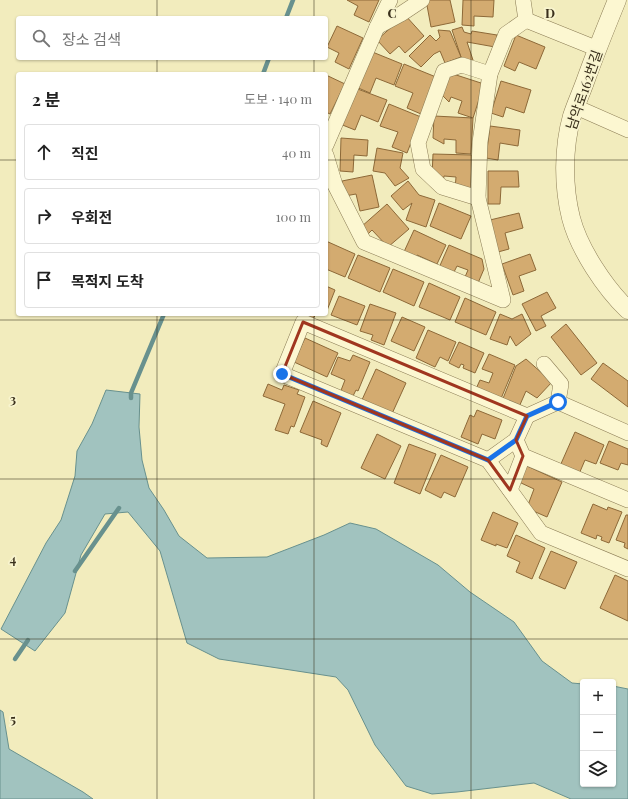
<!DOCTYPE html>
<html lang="ko">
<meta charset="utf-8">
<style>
:root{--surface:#fff;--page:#f2f2f2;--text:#222;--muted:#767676;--line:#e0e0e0}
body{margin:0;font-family:"Playfair Display","Noto Sans KR",serif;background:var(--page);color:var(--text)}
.controls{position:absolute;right:12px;bottom:12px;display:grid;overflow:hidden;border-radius:4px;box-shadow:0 1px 3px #0004}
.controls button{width:36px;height:36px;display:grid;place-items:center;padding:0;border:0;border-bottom:1px solid var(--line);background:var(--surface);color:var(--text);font:20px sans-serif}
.stop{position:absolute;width:12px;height:12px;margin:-9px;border:3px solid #1a73e8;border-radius:50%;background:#fff}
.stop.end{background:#1a73e8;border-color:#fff;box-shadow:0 1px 4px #0008}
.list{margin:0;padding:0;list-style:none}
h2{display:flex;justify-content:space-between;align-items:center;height:52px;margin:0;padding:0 16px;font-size:17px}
h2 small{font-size:13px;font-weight:400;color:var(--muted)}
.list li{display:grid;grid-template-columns:26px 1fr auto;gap:12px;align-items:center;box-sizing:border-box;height:56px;margin:0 8px 8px;padding:0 8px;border:1px solid var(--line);border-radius:4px}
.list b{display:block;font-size:15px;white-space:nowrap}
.list em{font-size:13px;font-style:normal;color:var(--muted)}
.icon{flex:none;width:22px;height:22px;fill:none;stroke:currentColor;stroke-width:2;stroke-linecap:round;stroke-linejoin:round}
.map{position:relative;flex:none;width:628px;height:799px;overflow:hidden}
.search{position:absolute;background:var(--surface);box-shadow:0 1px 3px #0004;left:16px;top:16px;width:312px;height:44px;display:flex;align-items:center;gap:10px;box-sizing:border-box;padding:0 14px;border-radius:4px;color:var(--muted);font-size:15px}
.panel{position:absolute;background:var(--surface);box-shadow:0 1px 3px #0004;left:16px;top:72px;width:312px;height:244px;border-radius:4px}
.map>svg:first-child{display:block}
.water{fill:#a1c3bf;stroke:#68918e}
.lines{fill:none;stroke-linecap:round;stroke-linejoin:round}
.stream{stroke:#68918e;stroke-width:4.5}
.building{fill:#d3ab70;stroke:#8d6938}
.minor-casing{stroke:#8b7c55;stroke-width:16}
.tertiary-casing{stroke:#8b7c55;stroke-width:19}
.minor{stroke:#fcf7d1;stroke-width:15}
.tertiary{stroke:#fcf7d1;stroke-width:18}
.route{stroke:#1a73e8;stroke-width:5}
.marked{fill:none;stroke:#a0361f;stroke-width:3;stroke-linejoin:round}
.grid{fill:none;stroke:#392f1b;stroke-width:1;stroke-opacity:0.55}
.labels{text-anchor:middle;stroke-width:3.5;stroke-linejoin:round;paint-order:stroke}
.street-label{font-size:14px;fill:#392f1b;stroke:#f8f4ce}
.grid-label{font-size:13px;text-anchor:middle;font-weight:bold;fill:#392f1b;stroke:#f8f4ce;stroke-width:3.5;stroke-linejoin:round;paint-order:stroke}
</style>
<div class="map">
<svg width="628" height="799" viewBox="0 0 628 799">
<rect width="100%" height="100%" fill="#f2ecbd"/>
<g class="water">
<polygon points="106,390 140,394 139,427 142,460 149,488 164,510 179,536 207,558 267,557 324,535 350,523 376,529 438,565 470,592 514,622 542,661 572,683 583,684 583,784 613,784 613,686 628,689 628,799 571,799 534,783 457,792 432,794 406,786 375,745 348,690 336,677 219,659 187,643 160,551 128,512 105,514 81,555 65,613 35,651 1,629 46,543 61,520 75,476 77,451 92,424"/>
<polygon points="0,710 3,712 9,749 83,792 93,799 0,799"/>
</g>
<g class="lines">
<g class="stream">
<polyline points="286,18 293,0"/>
<polyline points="263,74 269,58"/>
<polyline points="131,398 131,393 164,314"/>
<polyline points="75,571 119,508"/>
<polyline points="15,659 28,640"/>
</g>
</g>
<g class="building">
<polygon points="347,0 379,0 369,22 354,15 358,6"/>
<polygon points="426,0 450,0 455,22 431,27"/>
<polygon points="463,0 494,0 493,17 474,16 474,26 462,25"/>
<polygon points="405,15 424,36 405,53 399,46 390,54 377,40"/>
<polygon points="337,26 363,38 349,69 335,62 339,53 327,47"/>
<polygon points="462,27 464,32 471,34 472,31 497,35 495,47 467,42 473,60 463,63 452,30"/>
<polygon points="438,30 450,31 461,57 445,63 440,51 434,54 421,67 409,56 430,35 436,41 440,37"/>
<polygon points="516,35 545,47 536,69 519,62 515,71 504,66"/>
<polygon points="370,51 402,64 394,85 376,78 370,93 356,87"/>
<polygon points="404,64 436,77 421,114 407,108 413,93 395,86"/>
<polygon points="447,72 484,84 473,118 458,113 462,101 451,97 449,102 440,93"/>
<polygon points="326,75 345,84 330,114 326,112"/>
<polygon points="501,81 531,90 524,113 506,107 503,117 491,113"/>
<polygon points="355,88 387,100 378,122 361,115 355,130 340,124"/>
<polygon points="389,104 421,117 407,153 392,147 398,132 380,126"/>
<polygon points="434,116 473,118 471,154 456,153 456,140 444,139 444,144 433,138"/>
<polygon points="490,126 520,130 518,146 500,143 498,160 486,158"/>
<polygon points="341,138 368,140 367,156 354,155 353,172 340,171"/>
<polygon points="377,148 403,153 400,168 409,178 395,186 385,173 373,171"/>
<polygon points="433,154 472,155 471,191 455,190 456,177 444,176 443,182 432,176"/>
<polygon points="488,171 518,171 519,187 501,187 500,204 488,204"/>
<polygon points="372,175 379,207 360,211 356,194 345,196 342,181"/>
<polygon points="408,181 419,195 435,200 426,227 406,220 412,203 403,210 391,196"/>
<polygon points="439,203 471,216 461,239 430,226"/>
<polygon points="387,204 409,229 388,247 372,230 367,235 361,227"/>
<polygon points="519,213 523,228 505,233 509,249 498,252 490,220"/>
<polygon points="414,230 446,245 437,264 417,255 415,259 403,254"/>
<polygon points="326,241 355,254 345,277 326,269"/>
<polygon points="449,245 482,259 484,269 478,283 465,277 468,270 457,266 452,276 438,270"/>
<polygon points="530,254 536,270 519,276 524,291 513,295 502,264"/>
<polygon points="358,255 390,268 380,292 348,278"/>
<polygon points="393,269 424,282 414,306 383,292"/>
<polygon points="429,283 460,297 450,320 419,307"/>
<polygon points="326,286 335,290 326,313"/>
<polygon points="547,292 556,308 541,316 546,326 536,331 522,304"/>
<polygon points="339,296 365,306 357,325 331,315"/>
<polygon points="465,298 496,312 486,335 455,322"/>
<polygon points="370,304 396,313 384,345 371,340 373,335 360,331"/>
<polygon points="300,314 316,314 313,319"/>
<polygon points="500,314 512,319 522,314 531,334 516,346 510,336 507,345 490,339"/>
<polygon points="402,317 425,327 414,351 391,341"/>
<polygon points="566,324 597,363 581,375 551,337"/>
<polygon points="428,330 456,342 448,361 440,357 435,367 416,358"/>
<polygon points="305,338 338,353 327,377 294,362"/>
<polygon points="459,342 484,353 475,373 463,368 464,365 461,364 459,368 449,363"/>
<polygon points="489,354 515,365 500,401 475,391 480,380 489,383 493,373 482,369"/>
<polygon points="353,355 370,362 358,391 356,390 352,398 340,393 345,380 331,374 338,357 350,361"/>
<polygon points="526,359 552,382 537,398 526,391 519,407 502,401 516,366"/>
<polygon points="603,363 628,381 628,407 591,379"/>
<polygon points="376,369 406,383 391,416 361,402"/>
<polygon points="268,384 282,390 284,385 299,390 297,394 305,397 294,427 291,426 288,434 275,430 285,404 263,396"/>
<polygon points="313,401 341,413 327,447 321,444 322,440 300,432"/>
<polygon points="477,410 502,420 495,439 482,434 478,444 461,437 470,415 474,417"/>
<polygon points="575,432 604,445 596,464 585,460 579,474 560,466"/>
<polygon points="377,434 401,446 385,479 361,468"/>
<polygon points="609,441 628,449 628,465 621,463 618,470 600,463"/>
<polygon points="409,444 436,454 420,494 394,483"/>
<polygon points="441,455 468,467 455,497 444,492 441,498 425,490"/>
<polygon points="527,466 562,482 547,517 531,510 528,505 534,489 519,482"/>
<polygon points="593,504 607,510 608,507 622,512 609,543 601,540 602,537 597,535 596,539 581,533"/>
<polygon points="493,512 518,523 507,548 496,544 496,546 481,540"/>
<polygon points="626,515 628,515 628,549 624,547 625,543 616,540"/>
<polygon points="516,535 545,548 532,579 516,572 520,562 507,556"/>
<polygon points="551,551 577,562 565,589 539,578"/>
<polygon points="615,575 628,581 628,621 600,608"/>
</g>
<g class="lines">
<g class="minor-casing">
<g id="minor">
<polyline points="523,0 526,20 598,49"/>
<polyline points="377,27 401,14 422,0"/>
<polyline points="576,107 628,130"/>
<polyline points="326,145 377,27 390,0"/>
<polyline points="326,155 335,185 364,242 503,300 478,198 480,142 490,74 506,34 526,20"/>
<polyline points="478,198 442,187 423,169 418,143 444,71 462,65 490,74"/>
<polyline points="544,364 561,384 558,402"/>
<polyline points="527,416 516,440 523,456 628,500"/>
<polyline points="628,433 558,402 527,416 303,322 282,374 488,460 541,533 628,569"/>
<polyline points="488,460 516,440"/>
<polyline points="510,490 523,456"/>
</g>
</g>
<g class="tertiary-casing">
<path id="tertiary" d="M617,0C606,27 595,54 585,82C581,93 576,104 572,116C563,148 563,186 571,218C579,249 605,288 628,310"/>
</g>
<use href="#minor" class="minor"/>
<use href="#tertiary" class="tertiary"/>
</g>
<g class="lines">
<polyline class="route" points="282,374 488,460 516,440 527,416 558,402"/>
</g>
<path class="marked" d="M303,322L527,416L516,440L523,456L510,490L488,460L282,374Z"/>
<path class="grid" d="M157,0V18M314,0V18M471,0V799M157,58V74M314,58V74M0,160H18M326,160H628M157,314V799M314,314V799M0,320H628M0,479H628M0,639H628"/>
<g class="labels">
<g class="street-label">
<text transform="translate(584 90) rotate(-71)" y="5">남악로162번길</text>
</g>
</g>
<g class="grid-label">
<text x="392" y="18">C</text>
<text x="550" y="18">D</text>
<text x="13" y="404">3</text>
<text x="13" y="564">4</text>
<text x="13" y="724">5</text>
</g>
</svg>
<div class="controls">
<button>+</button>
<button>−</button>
<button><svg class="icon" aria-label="layers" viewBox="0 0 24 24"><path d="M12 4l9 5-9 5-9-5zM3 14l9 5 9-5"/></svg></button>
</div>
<div class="stop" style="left:558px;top:402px"></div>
<div class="stop end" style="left:282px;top:374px"></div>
<div class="search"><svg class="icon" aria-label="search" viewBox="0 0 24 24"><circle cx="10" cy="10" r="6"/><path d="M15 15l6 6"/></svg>장소 검색</div>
<section class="panel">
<h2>2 분<small>도보 · 140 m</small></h2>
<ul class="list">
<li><svg class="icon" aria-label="ahead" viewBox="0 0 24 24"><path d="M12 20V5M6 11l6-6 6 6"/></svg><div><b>직진</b></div><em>40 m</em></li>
<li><svg class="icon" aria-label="right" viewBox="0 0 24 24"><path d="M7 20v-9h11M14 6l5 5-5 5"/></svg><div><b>우회전</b></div><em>100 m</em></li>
<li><svg class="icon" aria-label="arrive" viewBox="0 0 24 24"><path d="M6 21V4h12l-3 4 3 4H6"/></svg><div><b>목적지 도착</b></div></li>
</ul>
</section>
</div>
